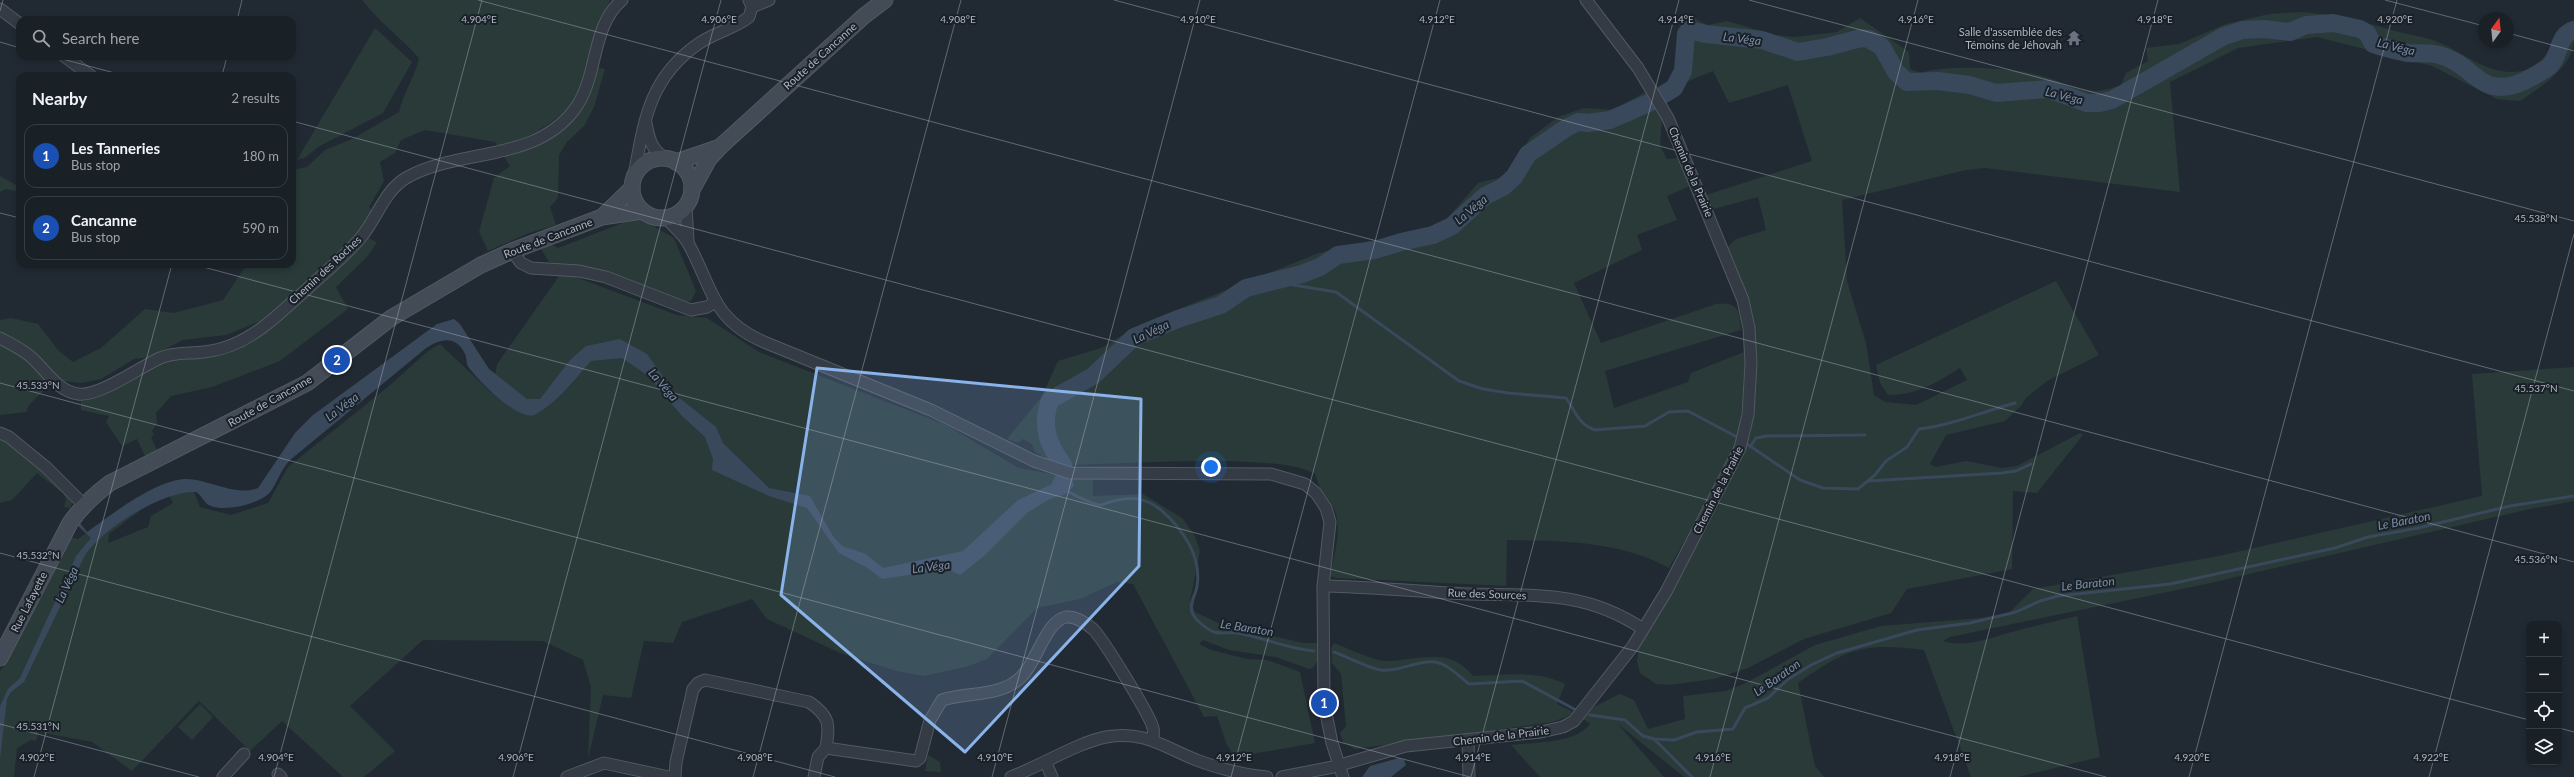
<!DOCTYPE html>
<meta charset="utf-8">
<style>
:root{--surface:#192026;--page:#262d32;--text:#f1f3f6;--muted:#9fa3a7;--line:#373e43;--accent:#1a73e8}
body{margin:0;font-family:Lato,sans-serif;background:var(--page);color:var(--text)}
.controls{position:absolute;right:12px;bottom:12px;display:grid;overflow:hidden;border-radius:8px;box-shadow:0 2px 6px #0003}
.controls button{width:36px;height:36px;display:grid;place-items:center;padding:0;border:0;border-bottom:1px solid var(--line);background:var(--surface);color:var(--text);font:20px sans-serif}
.compass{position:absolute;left:2478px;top:12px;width:36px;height:36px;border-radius:50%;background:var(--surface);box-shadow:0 2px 6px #0003;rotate:15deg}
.you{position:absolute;left:1211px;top:467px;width:14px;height:14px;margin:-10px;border:3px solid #fff;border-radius:50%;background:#1a73e8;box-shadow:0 0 0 6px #1a73e833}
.badge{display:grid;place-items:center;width:26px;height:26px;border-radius:50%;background:var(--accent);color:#fff;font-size:13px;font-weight:700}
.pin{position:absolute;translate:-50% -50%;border:2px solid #fff;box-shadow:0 1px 4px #0006}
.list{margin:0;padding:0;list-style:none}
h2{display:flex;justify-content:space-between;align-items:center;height:52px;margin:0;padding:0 16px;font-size:17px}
h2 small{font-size:13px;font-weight:400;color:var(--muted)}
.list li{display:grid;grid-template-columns:26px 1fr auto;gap:12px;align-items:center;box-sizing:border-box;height:64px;margin:0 8px 8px;padding:0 8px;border:1px solid var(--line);border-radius:12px}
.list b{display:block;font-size:15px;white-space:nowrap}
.list p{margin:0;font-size:13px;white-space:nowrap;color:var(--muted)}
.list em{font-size:13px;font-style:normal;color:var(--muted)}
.icon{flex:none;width:22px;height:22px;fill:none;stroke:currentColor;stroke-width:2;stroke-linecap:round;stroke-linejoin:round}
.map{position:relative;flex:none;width:2574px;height:777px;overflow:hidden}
.search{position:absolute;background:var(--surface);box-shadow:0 2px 6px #0003;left:16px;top:16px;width:280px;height:44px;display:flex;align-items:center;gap:10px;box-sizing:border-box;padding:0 14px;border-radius:12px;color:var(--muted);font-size:15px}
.panel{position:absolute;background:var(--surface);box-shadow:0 2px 6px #0003;left:16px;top:72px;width:280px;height:196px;border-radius:12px}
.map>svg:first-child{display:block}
.green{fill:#293a39;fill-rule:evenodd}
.water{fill:#39485b}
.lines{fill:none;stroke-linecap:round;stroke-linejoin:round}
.stream{stroke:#39485b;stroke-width:3}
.river{stroke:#39485b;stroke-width:18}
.street-casing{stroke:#525962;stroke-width:13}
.secondary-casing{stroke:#525962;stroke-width:17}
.street{stroke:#343b44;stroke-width:11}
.secondary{stroke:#434b57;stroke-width:15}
.marked{fill:#8ab3ea;fill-opacity:0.2;stroke:#8ab3ea;stroke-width:3;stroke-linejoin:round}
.ticks{fill:none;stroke:#afb6c1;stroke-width:1;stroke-opacity:0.45}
.labels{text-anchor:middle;stroke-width:4;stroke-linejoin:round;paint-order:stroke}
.poi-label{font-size:11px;fill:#afb6c1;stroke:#1a2028;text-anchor:end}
.street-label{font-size:11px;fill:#afb6c1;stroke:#1a2028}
.water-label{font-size:12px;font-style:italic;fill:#7a8ea6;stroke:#1a2028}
.ticks-label{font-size:10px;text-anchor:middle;fill:#afb6c1;stroke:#1a2028;stroke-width:4;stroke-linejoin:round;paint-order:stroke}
</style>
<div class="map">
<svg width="2574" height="777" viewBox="0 0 2574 777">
<rect width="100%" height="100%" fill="#212a33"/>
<g class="green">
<path d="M362,0H610C607,9 601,16 598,25C576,83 592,104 526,137L531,145L555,133L596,67L605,69L594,107L584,126L567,142L559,155L558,198L550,207L556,225L529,233L488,251L479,232L494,178L510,166L495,142L425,130L401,140L395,153L380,162L384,181L369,207L373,211L343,250L291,297L260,321L226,335L183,340L150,357L134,359L101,379L81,383L62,381L46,364L0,334V320L11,318L38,324L59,351L73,362L101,348L145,309L174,313L223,300L247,264H292V170L307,167L325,150L352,139L399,112C403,93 415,77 419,58C400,37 380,23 362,0Z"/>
<path d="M2301,12C2334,14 2367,23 2399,32C2412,35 2426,37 2438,42C2465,53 2489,77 2522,71C2552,65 2552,29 2574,20C2574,27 2574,35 2574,42C2571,68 2540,88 2520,101L2497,99L2432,66L2317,37L2238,48L2170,82L2180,192L1985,168L1966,170L1842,200L1847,281L1866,343L1874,395L1885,402L1916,405L1967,380L1960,368C1936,383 1917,395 1888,395L1880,383L1876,365L2056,281L2099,355L2047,381L2026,398L2021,406L2005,421L1946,435L1930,464L1936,467L1966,461L2002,468L2017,466L2080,433L2083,435L2037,493L2013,491L2012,569L1907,589L1891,613L1804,639L1748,668L1714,679L1670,685L1656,684L1640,673L1637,661L1639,648L1721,500L1750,435L1754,410L1755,329L1746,292L1728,247L1736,239L1766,230L1758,197L1713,209L1706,195L1812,161L1788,85L1729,103L1713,71L1681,84L1688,73L1692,46L1679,41L1682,23L1694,18L1708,25L1727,21L1775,35L1794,37L1837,32L1860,18L1909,52L1910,69L1921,73C1947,64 2015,68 2042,76C2075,85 2086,99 2121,85L2126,73L2148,61L2146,48L2179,44L2226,24L2269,14Z"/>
<polygon points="375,28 412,62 383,113 318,147 306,157 297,160"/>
<path d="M1647,91L1662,119L1660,146L1667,159L1679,158L1690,186L1667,196L1677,220L1637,235L1642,250L1574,283L1601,343L1716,304C1739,302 1739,309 1741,330L1605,371L1614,408L1688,382L1691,373L1744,352L1745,360L1740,433L1719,480L1669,568C1620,541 1562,541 1507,540L1506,586L1337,578L1330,576C1334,556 1342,531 1335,511C1330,498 1317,488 1316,475C1284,451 1111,465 1063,465L1050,461L1035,452L1032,444L1023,439L1018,443L1007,439L1042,396L1058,361L1101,348L1141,324L1319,253L1436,226L1444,222L1478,183L1506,176L1530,138L1558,117L1584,108L1613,110Z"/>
<polygon points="0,176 20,187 20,192 6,189 0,192"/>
<polygon points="638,217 674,238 696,291 691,301 683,302 605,273 549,262 541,249 551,244 558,248"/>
<polygon points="366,237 377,242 367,257 336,287 348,309 280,361 212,387 171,396 156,413 157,424 152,431 154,435 151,437 157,450 145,456 137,439 122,446 106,422 109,416 81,410 81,400 169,360 207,358 236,348"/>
<path d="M562,272L677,315L707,318L759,352L946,425L1019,468L1058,475L1093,476V496L1143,494L1182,518L1195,536L1200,551L1190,602L1195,612L1218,623L1303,643H1318L1319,659L1313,668L1309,669L1276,657L1229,650L1203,640L1199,644L1211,650L1248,659L1267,660L1300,672L1315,743L1235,757L1227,745L1217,716L1204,717L1133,584L1117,582L1080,599L1037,608L987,659L969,666L924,676L896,671L840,653L767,619L752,599L682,622L673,643L644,641L631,698L603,695L588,759L591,687L583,660L543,641L423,640L350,706L395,751L364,777H343L282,721L250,751L199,701L132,771L92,742L39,732L36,741L31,740L17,748L14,777H0V671L7,662L70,537L78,539C105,519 155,478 189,479L200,507L231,515L268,503L288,467L389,386L428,351L440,344L492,393L497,364ZM169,495L173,503L151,516L148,527L108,543L109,534L142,509Z"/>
<polygon points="0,343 27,359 49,385 29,405 26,412 0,415"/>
<path d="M2574,367V501L2530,509L2206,584L1950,637L1943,641C1967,649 1995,636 2019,630C2038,625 2057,621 2077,616L2100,757L2018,777H1971L1924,650C1864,642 1846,649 1798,683L1815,766L1824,777H1684L1618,724L1664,777H1540L1511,745C1535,742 1574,744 1590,724L1583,719L1594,707L1620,694L1634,700L1648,729L1685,719L1683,696L1726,691L1744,684L1815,645L1881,626L1982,618L2009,613L2033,589L2219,556L2482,496L2472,374Z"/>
<polygon points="0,438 16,446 73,501 70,508 64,507 66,499 64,494 37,473 12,500 0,503"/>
<path d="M1334,643C1348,648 1373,661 1387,661C1419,661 1448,645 1473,676C1503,675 1537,670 1565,684L1557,704L1575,713L1553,722L1355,749L1343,742L1340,733L1346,726L1341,674L1332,663L1331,648Z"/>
<polygon points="200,704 213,717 192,740 178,727"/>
<polygon points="928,755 940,762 941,772 925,771"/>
</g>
<g class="water">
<path d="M454,319L460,324L489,369L527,399H540L570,360L586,346L620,339L647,354L677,396L716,427L723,443L769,488L810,496L833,536L842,546L866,554L883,568L963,551L1018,500L1052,484L1057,473L1072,478L1074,486L1065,494L1048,500L1027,513L984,556L960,575L948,569L882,579L866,567L839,553L807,508L769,496L712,470L713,459L705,437L682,416L647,375L622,358L591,361C575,379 558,402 536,414C520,424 479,381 469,368C466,364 467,359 465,354C456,334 439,339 425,349L290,460C280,471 278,481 271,491C261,504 226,512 211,506C204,504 202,495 196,492C163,490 100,530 84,557L24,682L11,692L7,699L0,759V706L8,689L20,678L76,556L91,538L78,526L80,523L87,532C113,514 155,480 186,479C209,479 235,497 258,488L295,433L313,415L437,324Z"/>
<polygon points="1399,758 1404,760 1406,765 1391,777 1362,777 1370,766"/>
</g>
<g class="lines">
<g class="stream">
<path d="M1282,278L1293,285L1336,292L1459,381L1483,389L1508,393L1566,398C1575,411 1579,425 1595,430L1645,426L1669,412L1688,411L1737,437"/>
<path d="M1747,444L1800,480L1823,488L1858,489L1875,475L1886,461L1907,447L1919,429C1952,425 1982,412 2015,403"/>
<polyline points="1750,447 1756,438 1767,436 1865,435"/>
<polyline points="1868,481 2002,473 2016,471 2031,464"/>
<path d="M1065,490C1075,495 1088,503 1099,505C1103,505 1109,502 1113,501C1132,496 1146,498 1161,510C1183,529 1202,557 1197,586C1196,595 1189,602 1192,612C1194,619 1206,629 1214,632C1221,634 1231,632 1238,633C1264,638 1289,649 1314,651"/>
<path d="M1334,652C1348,657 1368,668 1381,670C1400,673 1423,656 1442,664C1453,669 1460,677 1469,684L1522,681L1576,710"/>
<polyline points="1590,715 1625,720 1643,736 1654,739 1674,740 1697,732 1733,729 1745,708 1768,698 1787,680 1811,665 1837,653 1917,630 1970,623 2016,612 2040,601 2058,596 2170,584 2335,548 2368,537 2418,528 2510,506 2574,496"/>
<polyline points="1654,739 1692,777"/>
</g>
<path class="river" d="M1060,487C1062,483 1064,479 1065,475C1066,465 1057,458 1053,449C1044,433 1044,417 1050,400L1093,376L1134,337L1178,319L1221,305L1246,288L1302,274L1320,267L1338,255L1375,250L1401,242L1433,235L1452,226L1485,196L1503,187L1514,177L1528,154L1566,128L1578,122L1588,123L1610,120L1651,102L1674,88L1683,71L1686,34L1689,30L1706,34L1762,40L1798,52L1827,47L1861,38L1869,39L1882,47L1896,72L1907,82L1937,81L1970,85L1996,93L2048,89L2087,103H2100L2112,100L2224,36L2243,30L2264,29L2290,32L2306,25L2333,23L2360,29L2367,33L2373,44C2385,48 2396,51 2408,53C2418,54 2429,52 2439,55C2456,59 2466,70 2480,80C2502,96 2527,81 2547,68C2561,59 2556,35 2574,30"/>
<g class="street-casing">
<g id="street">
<polyline points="752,7 769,0"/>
<polyline points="0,9 20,24"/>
<polyline points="64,56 91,76"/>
<path d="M646,123C649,139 651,149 665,158"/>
<path d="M634,176C644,121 649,78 698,44C713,33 734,29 749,17L752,7L749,0"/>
<polyline points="686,206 688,241"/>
<path d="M666,218C673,226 683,234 688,243C713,288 711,319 764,342L931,410L1034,461L1070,473L1271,474L1305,484L1316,493L1326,508L1330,522L1323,586L1324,703L1332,743L1343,777"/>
<polyline points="512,251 521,263 531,268 579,271 606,277 691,310 707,307 715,302"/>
<path d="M0,338C11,344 22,349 31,357C46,370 57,391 78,394C99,397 140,367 160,358C174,352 188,354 204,352C225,350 246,340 263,327C278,316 292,302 306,290C325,272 346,256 362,236C377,218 385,190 406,178C458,148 534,163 574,110C599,78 590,27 622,0"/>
<polyline points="0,433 9,437 47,468 84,505"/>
<path d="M1323,586C1364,587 1406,590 1447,593C1521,598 1577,585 1643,629"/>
<polyline points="1468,741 1469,777"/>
<polyline points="1046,763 1052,777"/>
<polyline points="278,774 281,777"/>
<polyline points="223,777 244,754"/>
<polyline points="567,777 604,763 669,777"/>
<path d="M675,777L676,762L693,689L698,683L705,680L809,702C830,716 830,725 826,748"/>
<path d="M814,777L818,757L826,748L916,761L920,758L930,720L942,700C966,692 1003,697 1022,676C1037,661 1046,621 1066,617C1075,616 1086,623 1093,629C1103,639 1150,715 1153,728C1154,731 1153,736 1153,740"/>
<path d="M1011,777C1040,766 1079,742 1106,737C1145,730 1165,748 1199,761C1221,769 1243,775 1267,777"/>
<polyline points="1282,777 1333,767 1406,746 1541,732 1563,727 1574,721 1633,646 1666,592 1740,448 1748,415 1751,363 1749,328 1743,300 1668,118 1638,68 1586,0"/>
</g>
</g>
<g class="secondary-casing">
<g id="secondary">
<circle cx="662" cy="188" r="30"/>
<polyline points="676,162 717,148"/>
<polyline points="692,190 709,159 721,146 864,16 885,0"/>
<polyline points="602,217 632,188"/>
<path d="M0,658L70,523C81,507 94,495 110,483L307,383L391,318L481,265L512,251L602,217L642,211"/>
</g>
</g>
<use href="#street" class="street"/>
<use href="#secondary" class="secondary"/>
</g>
<path class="marked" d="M817,368L1141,399L1139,566L965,752L781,595Z"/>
<path class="ticks" d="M478,0L2574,562M1114,0L2574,391M1749,0L2574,221M2385,0L2484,26M0,11L3,0M237,20L242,0M2508,33L2574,51M0,42L20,48M51,56L126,76M222,76L227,56M292,121L2529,720M0,213L20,218M192,264L2106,777M0,383L1470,777M0,553L835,777M0,724L199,777M2559,728L2574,732M34,777L172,264M274,777L482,0M513,777L721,0M753,777L961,0M992,777L1200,0M1231,777L1440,0M1471,777L1679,0M1710,777L1918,0M1950,777L2158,0M2189,777L2397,0M2429,777L2574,234"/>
<defs>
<g id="temple-bare" transform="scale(1.2)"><path d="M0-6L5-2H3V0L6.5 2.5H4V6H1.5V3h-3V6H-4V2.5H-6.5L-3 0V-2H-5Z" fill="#6b7280" stroke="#1a2028" stroke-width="2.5" paint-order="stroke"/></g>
</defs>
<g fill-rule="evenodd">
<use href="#temple-bare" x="2074" y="38"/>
</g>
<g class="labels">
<g class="poi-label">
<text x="2062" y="36">Salle d'assemblée des<tspan x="2062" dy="13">Témoins de Jéhovah</tspan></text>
</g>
<g class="street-label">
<text transform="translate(820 56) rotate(-42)" y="4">Route de Cancanne</text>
<text transform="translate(1691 172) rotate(67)" y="4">Chemin de la Prairie</text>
<text transform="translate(548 238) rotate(-21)" y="4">Route de Cancanne</text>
<text transform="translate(325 270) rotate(-43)" y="4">Chemin des Roches</text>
<text transform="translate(270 401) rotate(-29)" y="4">Route de Cancanne</text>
<text transform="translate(1718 490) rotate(-63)" y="4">Chemin de la Prairie</text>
<text transform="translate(1487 594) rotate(2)" y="4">Rue des Sources</text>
<text transform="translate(29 602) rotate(-63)" y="4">Rue Lafayette</text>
<text transform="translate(1501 736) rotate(-7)" y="4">Chemin de la Prairie</text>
</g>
<g class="water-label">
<text transform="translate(1742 39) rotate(7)" y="4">La Véga</text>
<text transform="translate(2396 47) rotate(14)" y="4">La Véga</text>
<text transform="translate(2064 96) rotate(14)" y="4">La Véga</text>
<text transform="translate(1471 210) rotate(-40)" y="4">La Véga</text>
<text transform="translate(1151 332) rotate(-26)" y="4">La Véga</text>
<text transform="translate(663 385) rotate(49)" y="4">La Véga</text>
<text transform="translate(342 407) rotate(-37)" y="4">La Véga</text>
<text transform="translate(2404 521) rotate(-11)" y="4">Le Baraton</text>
<text transform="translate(931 567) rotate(-7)" y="4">La Véga</text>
<text transform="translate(2088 584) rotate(-6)" y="4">Le Baraton</text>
<text transform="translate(67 585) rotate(-65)" y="4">La Véga</text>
<text transform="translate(1247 628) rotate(9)" y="4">Le Baraton</text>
<text transform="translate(1777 678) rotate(-35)" y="4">Le Baraton</text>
</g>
</g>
<g class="ticks-label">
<text x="479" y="23">4.904°E</text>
<text x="719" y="23">4.906°E</text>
<text x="958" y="23">4.908°E</text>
<text x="1198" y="23">4.910°E</text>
<text x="1437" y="23">4.912°E</text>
<text x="1676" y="23">4.914°E</text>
<text x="1916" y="23">4.916°E</text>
<text x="2155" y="23">4.918°E</text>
<text x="2395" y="23">4.920°E</text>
<text x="2536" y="222">45.538°N</text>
<text x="38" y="389">45.533°N</text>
<text x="2536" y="392">45.537°N</text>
<text x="38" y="559">45.532°N</text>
<text x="2536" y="563">45.536°N</text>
<text x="38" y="730">45.531°N</text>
<text x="37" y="761">4.902°E</text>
<text x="276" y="761">4.904°E</text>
<text x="516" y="761">4.906°E</text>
<text x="755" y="761">4.908°E</text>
<text x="995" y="761">4.910°E</text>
<text x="1234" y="761">4.912°E</text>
<text x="1473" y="761">4.914°E</text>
<text x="1713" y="761">4.916°E</text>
<text x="1952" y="761">4.918°E</text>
<text x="2192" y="761">4.920°E</text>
<text x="2431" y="761">4.922°E</text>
</g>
</svg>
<div class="controls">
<button>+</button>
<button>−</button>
<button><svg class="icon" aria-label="locate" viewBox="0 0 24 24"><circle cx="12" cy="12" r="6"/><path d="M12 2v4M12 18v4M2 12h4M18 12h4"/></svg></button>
<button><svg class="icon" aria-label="layers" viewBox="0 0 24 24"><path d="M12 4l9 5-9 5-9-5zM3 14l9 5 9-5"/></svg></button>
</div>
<svg class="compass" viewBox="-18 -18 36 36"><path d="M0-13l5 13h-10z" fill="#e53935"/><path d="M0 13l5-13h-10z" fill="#9fa3a7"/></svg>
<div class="you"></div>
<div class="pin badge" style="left:1324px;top:703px;background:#1a4fb4">1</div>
<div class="pin badge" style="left:337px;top:360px;background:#1a4fb4">2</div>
<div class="search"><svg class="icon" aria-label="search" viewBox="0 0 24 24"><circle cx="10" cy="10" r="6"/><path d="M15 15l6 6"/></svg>Search here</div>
<section class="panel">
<h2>Nearby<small>2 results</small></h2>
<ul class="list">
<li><span class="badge" style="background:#1a4fb4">1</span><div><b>Les Tanneries</b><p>Bus stop</p></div><em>180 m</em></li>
<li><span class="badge" style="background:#1a4fb4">2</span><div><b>Cancanne</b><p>Bus stop</p></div><em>590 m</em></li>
</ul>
</section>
</div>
